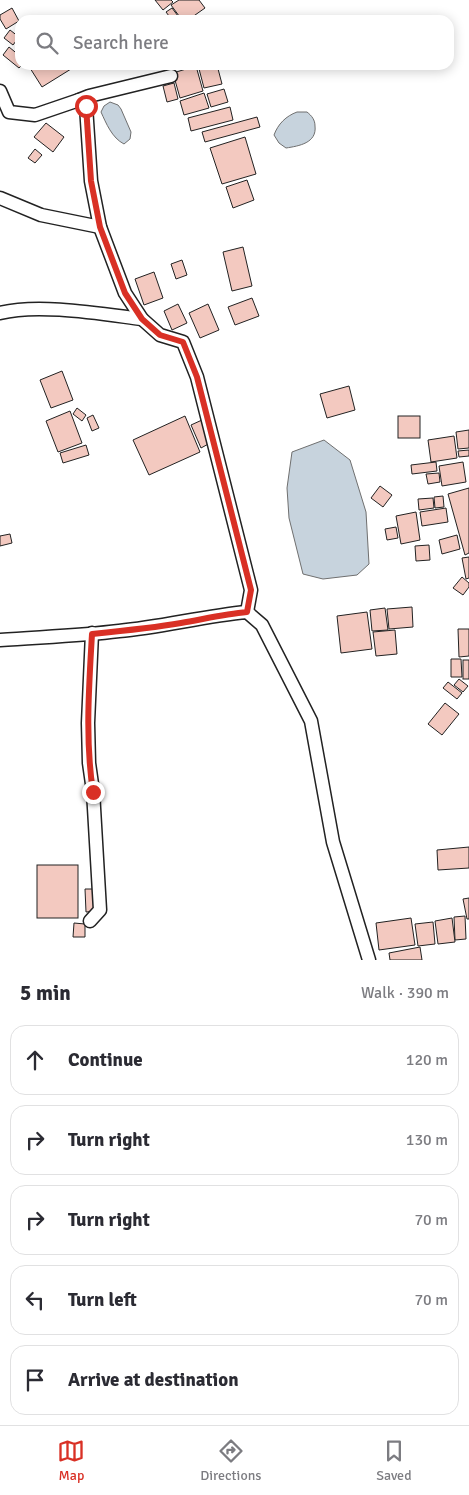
<!DOCTYPE html>
<meta charset="utf-8">
<style>
:root{--surface:#fff;--page:#f2f2f3;--text:#2b2b33;--muted:#7c7c81;--line:#e1e1e2;--accent:#d93025}
body{margin:0;font-family:Signika,sans-serif;background:var(--page);color:var(--text)}
.stop{position:absolute;width:15px;height:15px;margin:-11px;border:4px solid #d93025;border-radius:50%;background:#fff}
.stop.end{background:#d93025;border-color:#fff;box-shadow:0 1px 5px #0008}
.list{margin:0;padding:0;list-style:none}
h2{display:flex;justify-content:space-between;align-items:center;height:65px;margin:0;padding:0 20px;font-size:21px}
h2 small{font-size:16px;font-weight:400;color:var(--muted)}
.list li{display:grid;grid-template-columns:32px 1fr auto;gap:15px;align-items:center;box-sizing:border-box;height:70px;margin:0 10px 10px;padding:0 10px;border:1px solid var(--line);border-radius:15px}
.list b{display:block;font-size:19px;white-space:nowrap}
.list em{font-size:16px;font-style:normal;color:var(--muted)}
.icon{flex:none;width:28px;height:28px;fill:none;stroke:currentColor;stroke-width:2;stroke-linecap:round;stroke-linejoin:round}
.map{position:relative;flex:none;width:469px;height:960px;overflow:hidden}
.search{position:absolute;background:var(--surface);box-shadow:0 2px 12px #0003;left:15px;right:15px;top:15px;height:55px;display:flex;align-items:center;gap:12px;box-sizing:border-box;padding:0 18px;border-radius:15px;color:var(--muted);font-size:19px}
.sheet{height:465px;background:var(--surface)}
nav{display:flex;justify-content:space-around;align-items:center;box-sizing:border-box;height:70px;border-top:1px solid var(--line);background:var(--surface);font-size:14px;color:var(--muted)}
nav a{display:grid;justify-items:center;gap:2px}
nav .on{color:var(--accent)}
.map>svg:first-child{display:block}
.water{fill:#c7d3dd;stroke:#6f6f6f}
.building{fill:#f3c9c0;stroke:#222}
.lines{fill:none;stroke-linecap:round;stroke-linejoin:round}
.street-casing{stroke:#222;stroke-width:15}
.street{stroke:#fff;stroke-width:12}
.route{stroke:#d93025;stroke-width:6}
</style>
<div class="map">
<svg width="469" height="960" viewBox="0 0 469 960">
<rect width="100%" height="100%" fill="#fff"/>
<g class="water">
<path d="M110,102L118,105L121,109L131,132L130,139L124,144C112,138 106,123 101,112L104,106Z"/>
<path d="M297,112H307C312,116 315,120 315,126C317,143 299,146 286,148L279,143L274,135C278,124 286,116 297,112Z"/>
<polygon points="324,440 350,460 366,512 369,564 357,575 323,579 303,574 289,518 287,488 292,452"/>
</g>
<g class="building">
<polygon points="155,0 171,0 173,2 163,10"/>
<polygon points="179,0 199,0 205,8 188,20 182,20 171,5"/>
<polygon points="12,8 19,21 6,29 0,19 0,15"/>
<polygon points="172,8 181,20 172,20 166,12"/>
<polygon points="10,30 19,37 13,45 4,38"/>
<polygon points="9,47 20,56 20,65 22,65 19,68 3,55"/>
<polygon points="35,65 69,65 71,69 42,87 30,68"/>
<polygon points="198,65 217,65 222,84 204,88"/>
<polygon points="196,66 203,91 180,98 173,73"/>
<polygon points="174,83 178,99 167,102 163,86"/>
<polygon points="224,89 228,102 211,107 207,94"/>
<polygon points="204,93 209,108 184,115 180,101"/>
<polygon points="230,107 233,120 191,131 188,118"/>
<polygon points="257,117 260,127 205,142 202,132"/>
<polygon points="46,123 64,137 53,152 34,137"/>
<polygon points="245,137 256,174 222,184 210,148"/>
<polygon points="35,149 42,155 35,163 28,158"/>
<polygon points="247,180 254,200 233,208 226,187"/>
<polygon points="243,247 252,286 232,291 223,252"/>
<polygon points="182,260 187,275 176,279 171,264"/>
<polygon points="154,272 163,298 144,305 135,279"/>
<polygon points="252,298 259,316 235,325 228,307"/>
<polygon points="178,304 187,323 172,330 164,311"/>
<polygon points="208,304 219,330 200,338 189,313"/>
<polygon points="62,371 73,400 51,408 40,380"/>
<polygon points="349,386 355,410 327,418 320,394"/>
<polygon points="77,408 86,415 82,421 73,414"/>
<polygon points="70,411 82,443 58,452 46,421"/>
<polygon points="93,415 99,428 92,431 87,418"/>
<polygon points="185,416 200,452 149,475 133,440"/>
<rect x="398" y="416" width="22" height="22"/>
<polygon points="202,420 212,442 201,448 191,425"/>
<polygon points="469,430 469,448 458,449 456,432"/>
<polygon points="454,436 457,458 431,462 428,440"/>
<polygon points="86,445 89,455 63,463 60,453"/>
<polygon points="469,450 469,456 459,457 458,451"/>
<polygon points="436,462 437,471 412,474 411,465"/>
<polygon points="463,462 466,482 442,486 439,466"/>
<polygon points="439,473 440,482 428,484 426,474"/>
<polygon points="380,486 392,495 383,507 371,498"/>
<polygon points="469,488 469,553 465,555 448,494"/>
<polygon points="443,496 444,507 435,508 434,497"/>
<polygon points="433,498 434,508 419,510 418,499"/>
<polygon points="446,508 448,522 422,526 420,512"/>
<polygon points="416,512 420,540 401,544 396,516"/>
<polygon points="396,527 398,538 387,540 385,529"/>
<polygon points="10,534 12,543 0,546 0,536"/>
<polygon points="457,535 460,549 442,554 439,540"/>
<polygon points="429,545 430,560 416,561 415,546"/>
<polygon points="469,557 469,578 466,579 462,558"/>
<polygon points="462,577 469,583 469,587 463,595 453,588"/>
<polygon points="412,607 413,627 389,629 387,609"/>
<polygon points="385,608 388,630 372,631 370,610"/>
<polygon points="367,612 372,649 341,653 337,616"/>
<polygon points="458,629 469,629 469,656 459,657"/>
<polygon points="395,630 397,654 376,656 373,632"/>
<polygon points="451,659 461,659 462,677 451,677"/>
<rect x="463" y="660" width="6" height="19"/>
<polygon points="459,679 468,686 463,692 454,685"/>
<polygon points="448,682 462,693 457,699 443,688"/>
<polygon points="445,703 459,714 442,735 428,724"/>
<polygon points="469,847 469,868 438,870 437,850"/>
<rect x="37" y="865" width="41" height="53"/>
<polygon points="85,889 98,889 99,911 86,912"/>
<polygon points="469,898 469,919 467,919 463,899"/>
<polygon points="465,916 466,939 455,940 454,917"/>
<polygon points="411,918 415,945 379,950 376,923"/>
<polygon points="452,918 455,942 438,944 435,921"/>
<polygon points="433,922 435,944 418,946 415,924"/>
<polygon points="74,923 85,924 85,937 73,937"/>
<polygon points="420,947 422,960 390,960 389,953"/>
</g>
<g class="lines">
<g class="street-casing">
<g id="street">
<polyline points="0,91 9,112 35,115 79,100 86,106 91,181 100,227 125,293 142,319 160,335 183,342 197,377 251,590 247,612"/>
<polyline points="79,100 89,96 171,76"/>
<polyline points="0,198 41,215 100,227"/>
<path d="M0,313C38,303 102,314 142,319"/>
<path d="M0,640C39,637 79,636 119,631C162,627 204,616 247,612L262,625L311,721L333,842L369,960"/>
<polyline points="90,921 100,910 93,791 89,763 88,723 92,633"/>
</g>
</g>
<use href="#street" class="street"/>
</g>
<g class="lines">
<path class="route" d="M86,106L91,181L100,227L125,293L142,319L160,335L183,342L197,377L251,590L247,612C225,614 204,619 181,623C152,628 122,631 92,634C89,686 85,739 93,792"/>
</g>
</svg>
<div class="stop" style="left:86px;top:106px"></div>
<div class="stop end" style="left:93px;top:792px"></div>
<div class="search"><svg class="icon" aria-label="search" viewBox="0 0 24 24"><circle cx="10" cy="10" r="6"/><path d="M15 15l6 6"/></svg>Search here</div>
</div>
<section class="sheet">
<h2>5 min<small>Walk · 390 m</small></h2>
<ul class="list">
<li><svg class="icon" aria-label="ahead" viewBox="0 0 24 24"><path d="M12 20V5M6 11l6-6 6 6"/></svg><div><b>Continue</b></div><em>120 m</em></li>
<li><svg class="icon" aria-label="right" viewBox="0 0 24 24"><path d="M7 20v-9h11M14 6l5 5-5 5"/></svg><div><b>Turn right</b></div><em>130 m</em></li>
<li><svg class="icon" aria-label="right" viewBox="0 0 24 24"><path d="M7 20v-9h11M14 6l5 5-5 5"/></svg><div><b>Turn right</b></div><em>70 m</em></li>
<li><svg class="icon" aria-label="left" viewBox="0 0 24 24"><path d="M17 20v-9H6M10 6l-5 5 5 5"/></svg><div><b>Turn left</b></div><em>70 m</em></li>
<li><svg class="icon" aria-label="arrive" viewBox="0 0 24 24"><path d="M6 21V4h12l-3 4 3 4H6"/></svg><div><b>Arrive at destination</b></div></li>
</ul>
</section>
<nav>
<a class="on"><svg class="icon" aria-label="map" viewBox="0 0 24 24"><path d="M3 6l6-2 6 2 6-2v14l-6 2-6-2-6 2zM9 4v14M15 6v14"/></svg>Map</a>
<a><svg class="icon" aria-label="directions" viewBox="0 0 24 24"><path d="M12 3l9 9-9 9-9-9zM9 14v-3h6M13 9l2 2-2 2"/></svg>Directions</a>
<a><svg class="icon" aria-label="saved" viewBox="0 0 24 24"><path d="M7 4h10v16l-5-4-5 4z"/></svg>Saved</a>
</nav>
